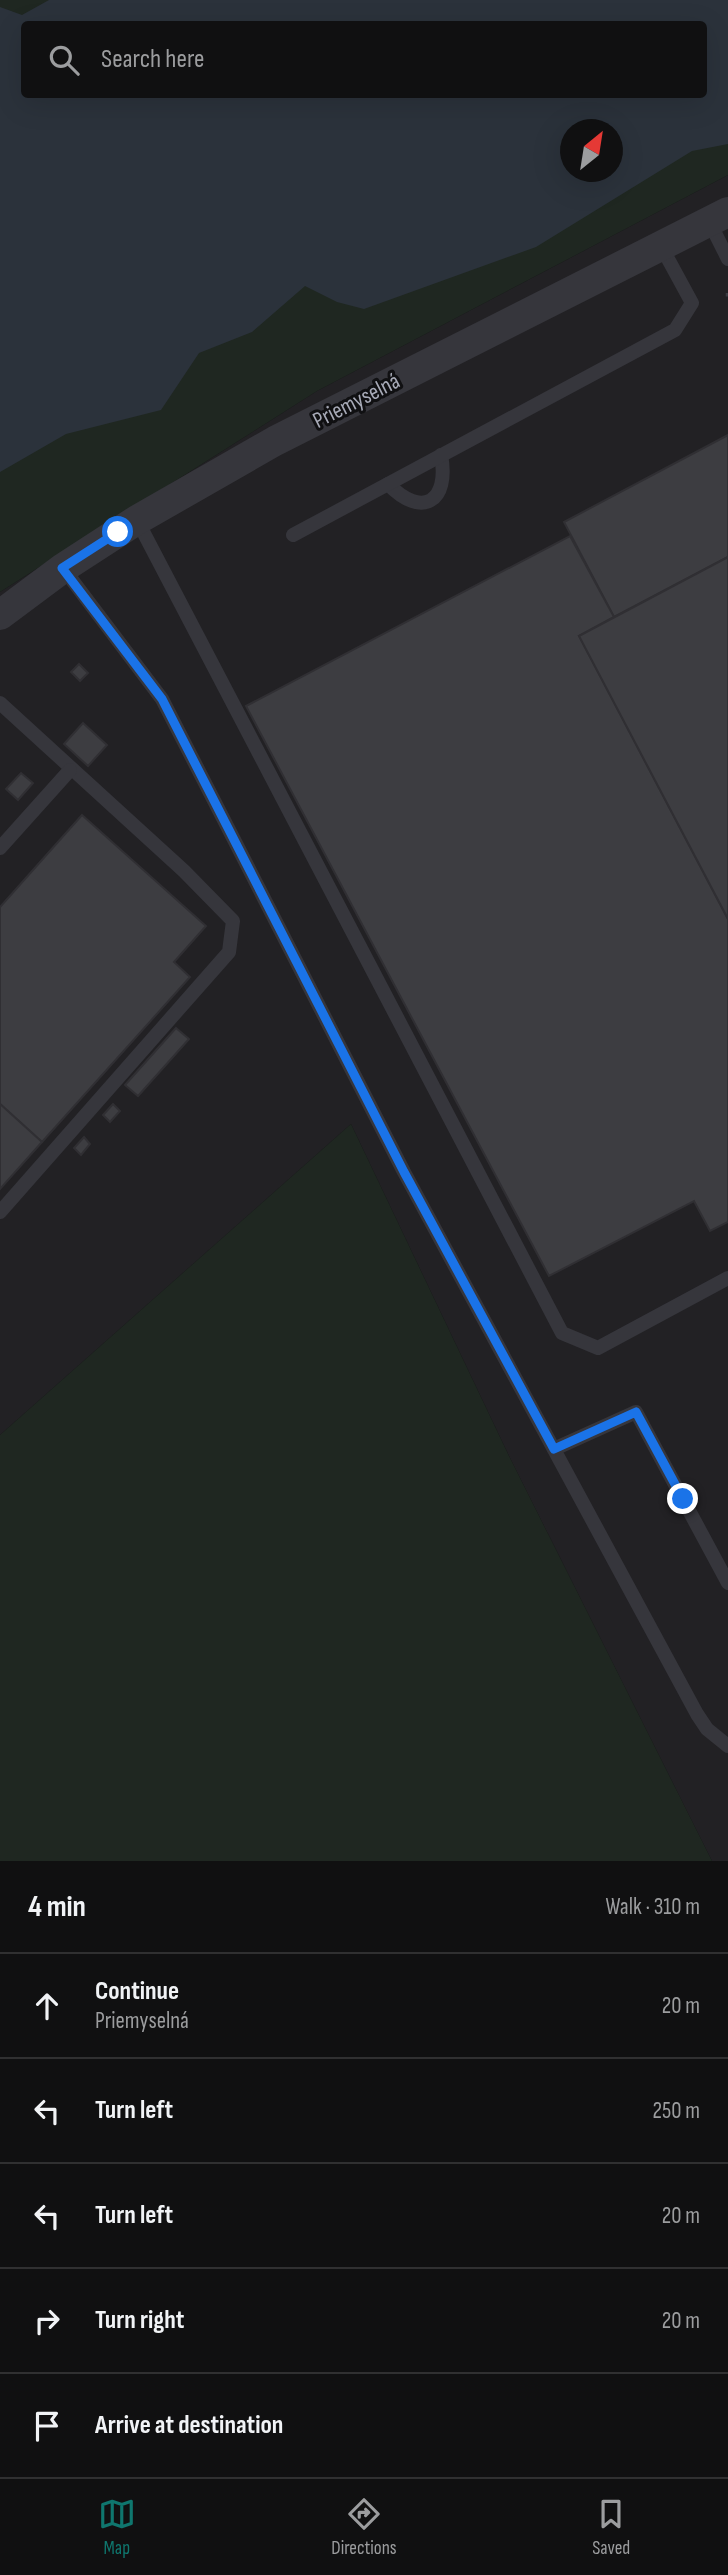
<!DOCTYPE html>
<meta charset="utf-8">
<style>
:root{--surface:#101011;--page:#19191a;--text:#f1f3f6;--muted:#9c9d9f;--line:#303031;--accent:#0f766e}
body{margin:0;font-family:"Sofia Sans Condensed",sans-serif;background:var(--page);color:var(--text)}
.compass{position:absolute;left:560px;top:119px;width:63px;height:63px;border-radius:50%;background:var(--surface);box-shadow:0 7px 28px #0002;rotate:30deg}
.stop{position:absolute;width:21px;height:21px;margin:-16px;border:5px solid #1a73e8;border-radius:50%;background:#fff}
.stop.end{background:#1a73e8;border-color:#fff;box-shadow:0 2px 7px #0008}
.list{margin:0;padding:0;list-style:none}
h2{display:flex;justify-content:space-between;align-items:center;height:91px;margin:0;padding:0 28px;font-size:30px}
h2 small{font-size:23px;font-weight:400;color:var(--muted)}
.list li{display:grid;grid-template-columns:46px 1fr auto;gap:21px;align-items:center;box-sizing:border-box;height:105px;padding:0 28px;border-top:2px solid var(--line)}
.list b{display:block;font-size:26px;white-space:nowrap}
.list p{margin:0;font-size:23px;white-space:nowrap;color:var(--muted)}
.list em{font-size:23px;font-style:normal;color:var(--muted)}
.icon{flex:none;width:38px;height:38px;fill:none;stroke:currentColor;stroke-width:2;stroke-linecap:round;stroke-linejoin:round}
.map{position:relative;flex:none;width:728px;height:1861px;overflow:hidden}
.search{position:absolute;background:var(--surface);box-shadow:0 7px 28px #0002;left:21px;right:21px;top:21px;height:77px;display:flex;align-items:center;gap:18px;box-sizing:border-box;padding:0 24px;border-radius:7px;color:var(--muted);font-size:26px}
.sheet{height:616px;background:var(--surface)}
nav{display:flex;justify-content:space-around;align-items:center;box-sizing:border-box;height:98px;border-top:2px solid var(--line);background:var(--surface);font-size:19px;color:var(--muted)}
nav a{display:grid;justify-items:center;gap:4px}
nav .on{color:var(--accent)}
.map>svg:first-child{display:block}
.built{fill:#222124}
.green{fill:#1f2721;fill-rule:evenodd}
.water{fill:#2b323b;fill-rule:evenodd}
.building{fill:#3d3d41;stroke:#302f33;stroke-width:2}
.lines{fill:none;stroke-linecap:round;stroke-linejoin:round}
.path{stroke:#3c3d43;stroke-width:4.5;stroke-dasharray:3.5 5;stroke-linecap:butt}
.service{stroke:#36363c;stroke-width:14}
.minor{stroke:#36363c;stroke-width:30}
.route{stroke:#1a73e8;stroke-width:9}
.labels{text-anchor:middle;stroke-width:6;stroke-linejoin:round;paint-order:stroke}
.street-label{font-size:23px;fill:#a7aab7;stroke:#101012}
</style>
<div class="map">
<svg width="728" height="1861" viewBox="0 0 728 1861">
<rect width="100%" height="100%" fill="#151517"/>
<polygon class="built" points="728,175 728,1861 712,1861 509,1456 351,1124 0,1435 0,592 317,391"/>
<g class="green">
<path d="M0,0H728V175L317,391L0,592ZM24,24H704V94H24ZM570,130H612V172H570Z"/>
<polygon points="351,1124 509,1456 712,1861 0,1861 0,1435"/>
</g>
<path class="water" d="M49,0H728V144L692,151L536,247L364,309L337,302L305,286L252,332L199,353L161,410L66,434L0,472V7L22,15ZM24,24H704V94H24ZM570,130H612V172H570Z"/>
<g class="building">
<polygon points="728,435 728,557 614,617 564,522"/>
<polygon points="570,536 614,617 579,636 728,919 728,1222 710,1231 694,1201 549,1276 246,706"/>
<polygon points="728,557 728,919 579,636"/>
<polygon points="79,664 88,673 80,681 71,672"/>
<polygon points="83,723 107,745 88,766 64,744"/>
<polygon points="21,773 33,783 18,800 6,789"/>
<polygon points="82,815 206,926 174,962 190,977 42,1142 0,1104 0,907"/>
<polygon points="176,1028 189,1039 138,1096 125,1085"/>
<polygon points="0,1104 42,1142 0,1189"/>
<polygon points="113,1104 120,1111 110,1122 103,1115"/>
<polygon points="84,1137 90,1144 81,1155 74,1148"/>
</g>
<g class="lines">
<polyline class="path" points="728,293 728,298"/>
<g class="service">
<polyline points="709,221 728,259"/>
<path d="M388,484C422,519 450,502 441,455"/>
<polyline points="137,520 562,1333 598,1348 728,1278"/>
<polyline points="293,535 675,330 692,303 661,246"/>
<polyline points="63,568 162,699 404,1172 697,1714 707,1729 728,1746"/>
<polyline points="0,703 184,871 233,921 229,952 0,1212"/>
<polyline points="0,848 70,770"/>
<polyline points="554,1449 636,1412 728,1583"/>
</g>
<polyline class="minor" points="0,615 63,568 137,520 275,441 728,212"/>
</g>
<g class="lines">
<polyline class="route" points="118,532 62,568 162,699 404,1172 554,1449 636,1412 683,1499"/>
</g>
<g class="labels">
<g class="street-label">
<text transform="translate(356 400) rotate(-27)" y="8">Priemyselná</text>
</g>
</g>
</svg>
<svg class="compass" viewBox="-18 -18 36 36"><path d="M0-13l5 13h-10z" fill="#e53935"/><path d="M0 13l5-13h-10z" fill="#9c9d9f"/></svg>
<div class="stop" style="left:118px;top:532px"></div>
<div class="stop end" style="left:683px;top:1499px"></div>
<div class="search"><svg class="icon" aria-label="search" viewBox="0 0 24 24"><circle cx="10" cy="10" r="6"/><path d="M15 15l6 6"/></svg>Search here</div>
</div>
<section class="sheet">
<h2>4 min<small>Walk · 310 m</small></h2>
<ul class="list">
<li><svg class="icon" aria-label="ahead" viewBox="0 0 24 24"><path d="M12 20V5M6 11l6-6 6 6"/></svg><div><b>Continue</b><p>Priemyselná</p></div><em>20 m</em></li>
<li><svg class="icon" aria-label="left" viewBox="0 0 24 24"><path d="M17 20v-9H6M10 6l-5 5 5 5"/></svg><div><b>Turn left</b></div><em>250 m</em></li>
<li><svg class="icon" aria-label="left" viewBox="0 0 24 24"><path d="M17 20v-9H6M10 6l-5 5 5 5"/></svg><div><b>Turn left</b></div><em>20 m</em></li>
<li><svg class="icon" aria-label="right" viewBox="0 0 24 24"><path d="M7 20v-9h11M14 6l5 5-5 5"/></svg><div><b>Turn right</b></div><em>20 m</em></li>
<li><svg class="icon" aria-label="arrive" viewBox="0 0 24 24"><path d="M6 21V4h12l-3 4 3 4H6"/></svg><div><b>Arrive at destination</b></div></li>
</ul>
</section>
<nav>
<a class="on"><svg class="icon" aria-label="map" viewBox="0 0 24 24"><path d="M3 6l6-2 6 2 6-2v14l-6 2-6-2-6 2zM9 4v14M15 6v14"/></svg>Map</a>
<a><svg class="icon" aria-label="directions" viewBox="0 0 24 24"><path d="M12 3l9 9-9 9-9-9zM9 14v-3h6M13 9l2 2-2 2"/></svg>Directions</a>
<a><svg class="icon" aria-label="saved" viewBox="0 0 24 24"><path d="M7 4h10v16l-5-4-5 4z"/></svg>Saved</a>
</nav>
